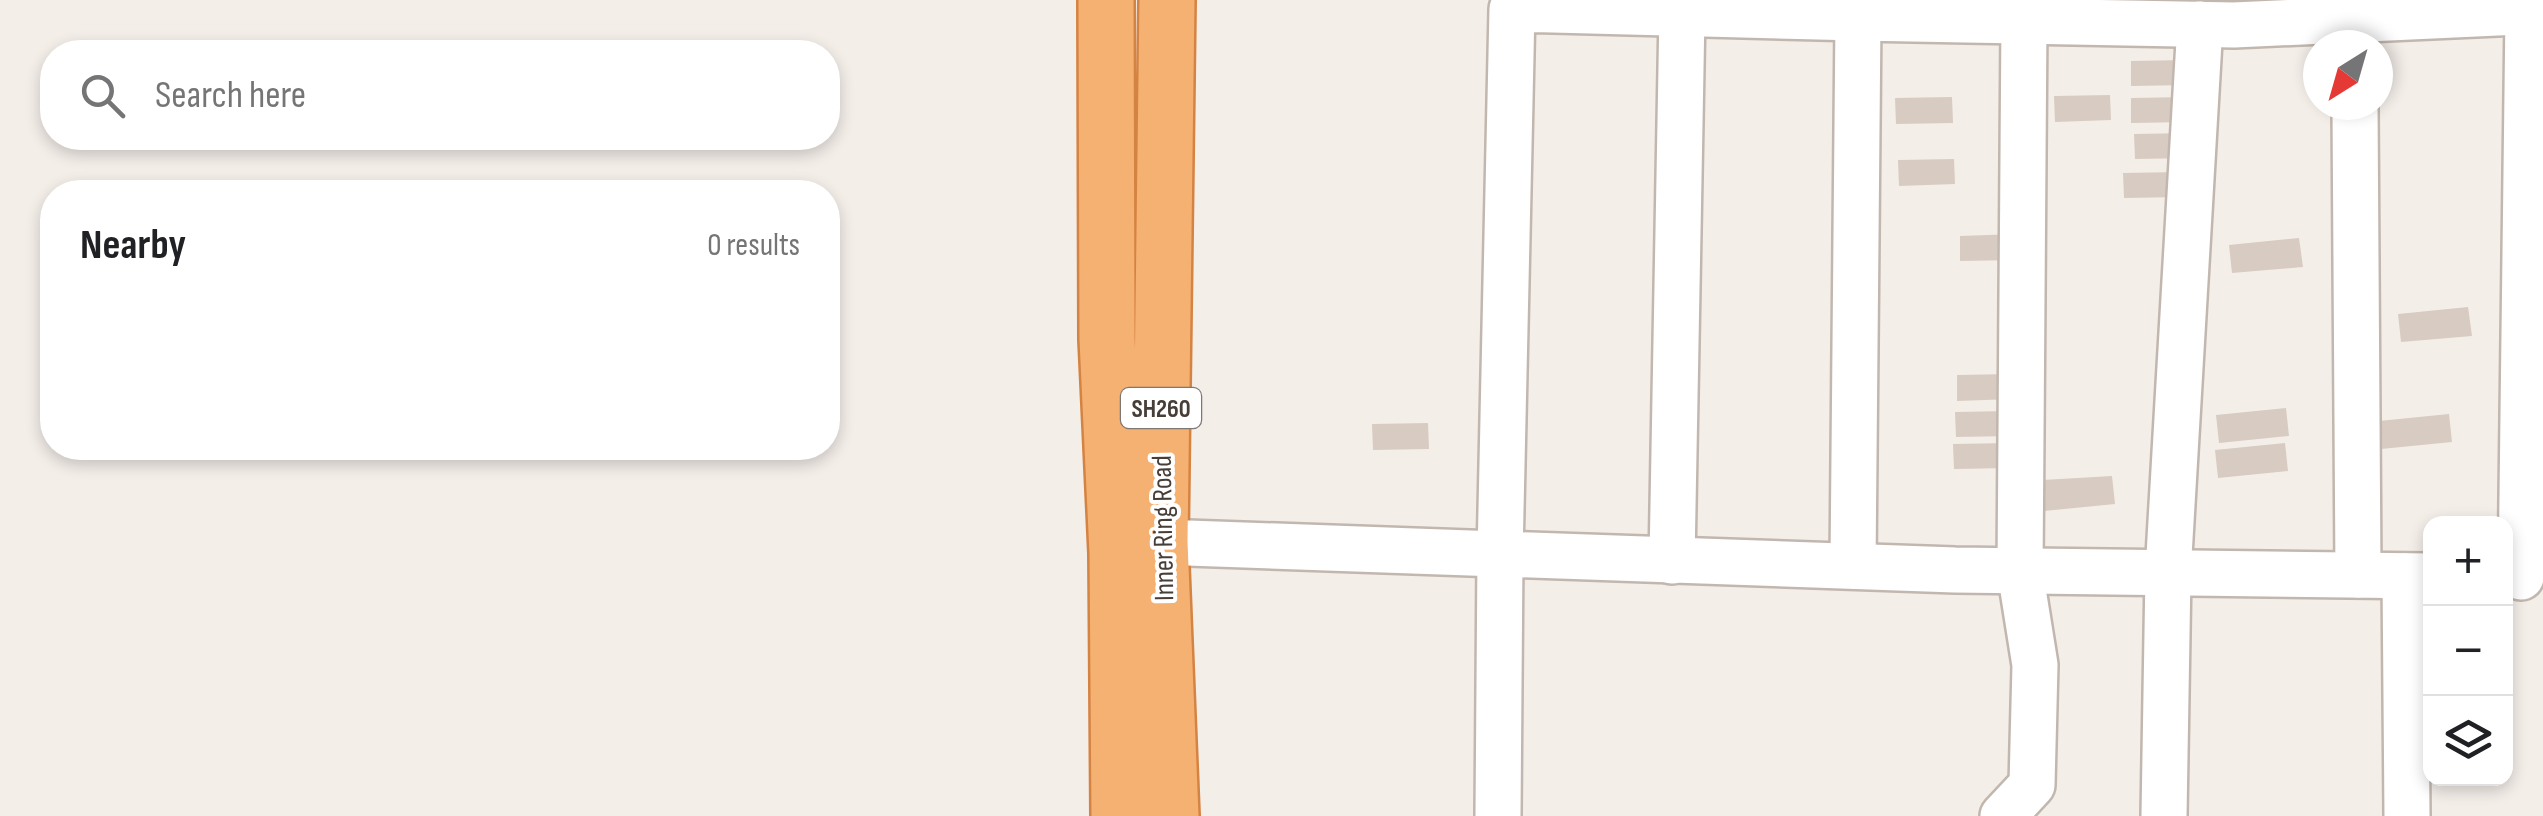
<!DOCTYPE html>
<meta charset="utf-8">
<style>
:root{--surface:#fff;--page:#f2f2f2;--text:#202124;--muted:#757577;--line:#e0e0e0}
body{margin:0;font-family:"Sofia Sans Condensed",sans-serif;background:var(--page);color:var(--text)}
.controls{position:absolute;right:30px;bottom:30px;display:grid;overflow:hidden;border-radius:20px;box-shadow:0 5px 15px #0003}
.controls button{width:90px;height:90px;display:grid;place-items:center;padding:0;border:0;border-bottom:2px solid var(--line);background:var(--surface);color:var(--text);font:50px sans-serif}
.compass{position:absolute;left:2303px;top:30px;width:90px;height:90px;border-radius:50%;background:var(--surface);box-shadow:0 5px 15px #0003;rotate:217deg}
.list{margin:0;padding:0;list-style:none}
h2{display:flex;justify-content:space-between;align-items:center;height:130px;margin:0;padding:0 40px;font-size:42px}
h2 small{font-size:32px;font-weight:400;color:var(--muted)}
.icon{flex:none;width:55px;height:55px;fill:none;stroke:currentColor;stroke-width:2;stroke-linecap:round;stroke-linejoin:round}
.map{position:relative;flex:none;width:2543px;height:816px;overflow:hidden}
.search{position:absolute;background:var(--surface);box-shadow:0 5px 15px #0003;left:40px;top:40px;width:800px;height:110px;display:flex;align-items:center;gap:25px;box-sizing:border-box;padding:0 35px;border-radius:40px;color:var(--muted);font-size:38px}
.panel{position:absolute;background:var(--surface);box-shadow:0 5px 15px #0003;left:40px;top:180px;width:800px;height:280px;border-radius:40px}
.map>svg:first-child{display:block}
.building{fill:#d8cbc2}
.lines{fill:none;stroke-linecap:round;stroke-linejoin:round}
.street-casing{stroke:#c2b7af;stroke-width:50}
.highway-casing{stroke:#d58342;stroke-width:60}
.street{stroke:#fff;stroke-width:45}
.highway{stroke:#f5b172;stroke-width:55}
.labels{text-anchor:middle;stroke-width:8;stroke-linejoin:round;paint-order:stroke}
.shield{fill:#fff;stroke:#7e7874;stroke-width:2.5}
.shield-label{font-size:25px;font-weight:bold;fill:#473e38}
.street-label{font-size:28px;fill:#473e38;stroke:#fff}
</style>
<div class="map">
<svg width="2543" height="816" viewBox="0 0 2543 816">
<rect width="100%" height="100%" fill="#f4eee9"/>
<g class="building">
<polygon points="2187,60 2188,85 2131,86 2131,61"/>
<polygon points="2110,95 2111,120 2055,122 2054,96"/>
<polygon points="1952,97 1953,123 1896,124 1895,98"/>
<polygon points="2187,97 2187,122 2131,123 2131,98"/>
<polygon points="2191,133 2191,158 2135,159 2134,134"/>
<polygon points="1954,159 1955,184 1899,186 1898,160"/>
<polygon points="2180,172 2181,197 2124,198 2123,173"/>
<polygon points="2016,234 2016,260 1960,261 1960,236"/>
<polygon points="2299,238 2303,267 2232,273 2229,245"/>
<polygon points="2468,307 2472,336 2401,342 2398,314"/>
<polygon points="2013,374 2013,399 1957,401 1957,375"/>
<polygon points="2286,408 2289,436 2219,443 2216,415"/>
<polygon points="2011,411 2012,436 1956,437 1955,412"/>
<polygon points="2449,414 2452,442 2381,449 2379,421"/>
<polygon points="1428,423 1429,449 1373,450 1372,424"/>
<polygon points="2009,443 2009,468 1954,469 1953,444"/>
<polygon points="2285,443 2288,471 2218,478 2215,450"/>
<polygon points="2112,476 2115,504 2044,511 2042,480"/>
</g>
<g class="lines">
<g class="street-casing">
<g id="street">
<polyline points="2355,105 2358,575"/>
<polyline points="1160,542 1955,570 2430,576"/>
<polyline points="1672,561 1682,13"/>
<polyline points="1853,566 1858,18"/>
<polyline points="2405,576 2407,816"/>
<polyline points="2521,577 2528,12"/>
<polyline points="1498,816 1500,555 1512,9 1858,18 2234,25 2543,11"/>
<polyline points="2003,816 2032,785 2035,665 2020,571 2024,20"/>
<polyline points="2164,816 2168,573 2200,24"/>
</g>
</g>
<g class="highway-casing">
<g id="highway">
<polyline points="1106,0 1107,339 1117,553 1119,816"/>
<polyline points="1167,0 1160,542 1171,816"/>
</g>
</g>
<use href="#street" class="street"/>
<use href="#highway" class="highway"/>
</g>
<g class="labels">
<rect class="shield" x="1121" y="388" width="80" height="40" rx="8"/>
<g class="shield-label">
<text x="1161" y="417">SH260</text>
</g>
<g class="street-label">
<text transform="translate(1162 528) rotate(-91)" y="10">Inner Ring Road</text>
</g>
</g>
</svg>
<div class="controls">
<button>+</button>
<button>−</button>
<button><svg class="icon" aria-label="layers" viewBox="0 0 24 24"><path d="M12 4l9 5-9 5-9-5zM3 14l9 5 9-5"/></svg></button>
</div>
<svg class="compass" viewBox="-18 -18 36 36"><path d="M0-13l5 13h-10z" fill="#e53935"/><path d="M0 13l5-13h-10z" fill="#757577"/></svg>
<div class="search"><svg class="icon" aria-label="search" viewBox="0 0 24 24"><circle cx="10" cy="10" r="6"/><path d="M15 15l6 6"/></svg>Search here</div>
<section class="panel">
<h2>Nearby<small>0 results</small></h2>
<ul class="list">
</ul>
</section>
</div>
